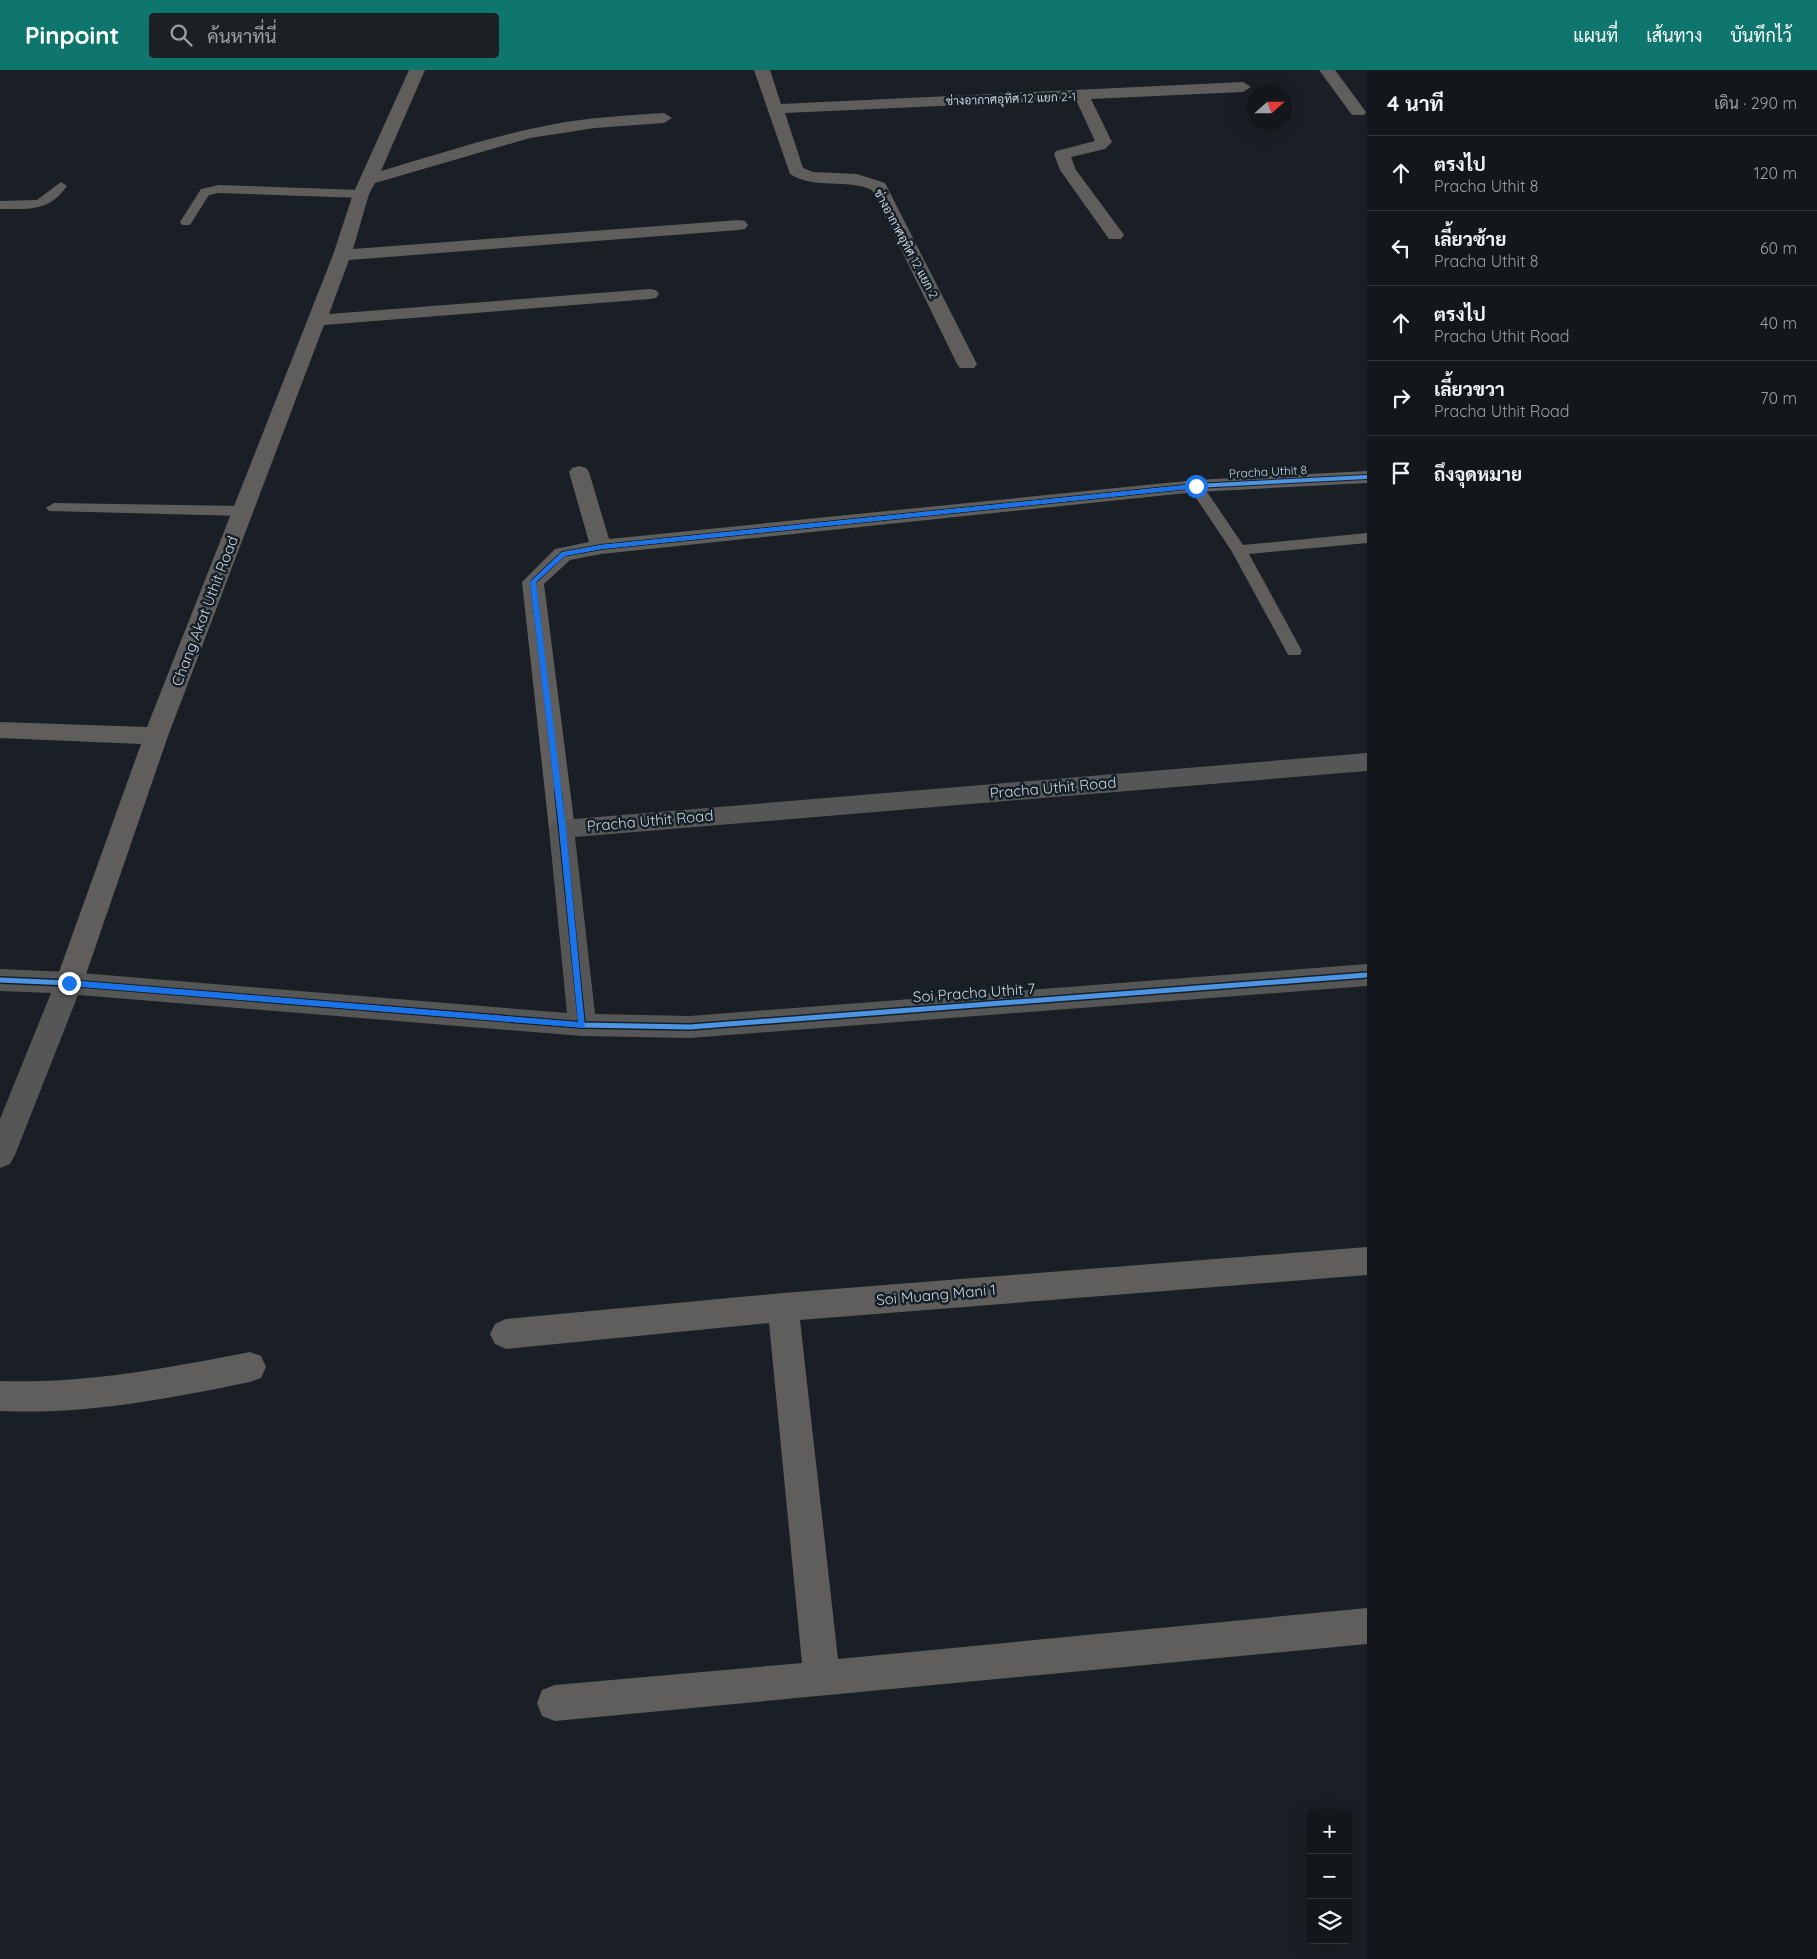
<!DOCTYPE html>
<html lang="th">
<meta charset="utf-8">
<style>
:root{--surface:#13171b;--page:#1c2024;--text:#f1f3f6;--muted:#9d9fa3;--line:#32363a;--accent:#0f766e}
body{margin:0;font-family:Quicksand,Sarabun,sans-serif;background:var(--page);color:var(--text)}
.controls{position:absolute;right:15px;bottom:15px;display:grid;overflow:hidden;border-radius:5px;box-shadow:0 5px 20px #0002}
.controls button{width:45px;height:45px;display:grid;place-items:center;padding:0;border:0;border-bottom:1px solid var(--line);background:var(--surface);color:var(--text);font:25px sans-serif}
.compass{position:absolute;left:1247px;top:15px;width:45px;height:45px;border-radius:50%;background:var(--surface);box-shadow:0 5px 20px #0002;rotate:69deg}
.stop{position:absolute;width:15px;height:15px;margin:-11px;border:4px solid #1a73e8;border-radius:50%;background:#fff}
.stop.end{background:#1a73e8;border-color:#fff;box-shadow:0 1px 5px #0008}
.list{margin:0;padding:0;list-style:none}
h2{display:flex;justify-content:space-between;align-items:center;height:65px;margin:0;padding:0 20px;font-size:21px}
h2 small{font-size:16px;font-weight:400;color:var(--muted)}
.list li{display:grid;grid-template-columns:32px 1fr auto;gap:15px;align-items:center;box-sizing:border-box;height:75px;padding:0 20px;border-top:1px solid var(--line)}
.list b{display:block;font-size:19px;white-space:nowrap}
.list p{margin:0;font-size:16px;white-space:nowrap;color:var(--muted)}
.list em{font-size:16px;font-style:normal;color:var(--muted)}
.icon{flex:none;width:28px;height:28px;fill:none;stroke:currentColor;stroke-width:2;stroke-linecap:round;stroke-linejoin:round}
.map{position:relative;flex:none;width:1367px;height:1889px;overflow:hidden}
header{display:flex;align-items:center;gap:30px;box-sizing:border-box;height:70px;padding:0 25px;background:var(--accent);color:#fff}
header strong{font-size:24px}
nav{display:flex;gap:28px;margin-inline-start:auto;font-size:18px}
.search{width:350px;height:45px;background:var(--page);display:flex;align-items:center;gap:12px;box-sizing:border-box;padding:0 18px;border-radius:5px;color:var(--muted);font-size:19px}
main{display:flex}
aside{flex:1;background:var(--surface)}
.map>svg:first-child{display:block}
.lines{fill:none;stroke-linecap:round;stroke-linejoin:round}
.lane{fill:#5f5e5d;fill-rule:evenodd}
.street{fill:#5f5e5d;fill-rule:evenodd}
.secondary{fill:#565657;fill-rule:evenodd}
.cycleway-far1-casing{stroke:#151f28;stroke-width:6}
.cycleway-casing{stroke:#151f28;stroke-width:8}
.cycleway-far1{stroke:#4d94e3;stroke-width:4}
.cycleway{stroke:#4d94e3;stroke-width:5}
.route{fill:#1a73e8}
.labels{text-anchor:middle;stroke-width:5;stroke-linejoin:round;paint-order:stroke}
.far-street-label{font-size:12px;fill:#ced4da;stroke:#151f28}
.street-label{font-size:15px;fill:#ced4da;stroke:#151f28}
</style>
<header>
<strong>Pinpoint</strong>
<div class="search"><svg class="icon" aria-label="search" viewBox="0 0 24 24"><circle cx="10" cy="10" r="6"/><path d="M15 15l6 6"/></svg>ค้นหาที่นี่</div>
<nav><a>แผนที่</a><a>เส้นทาง</a><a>บันทึกไว้</a></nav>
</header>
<main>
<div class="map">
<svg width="1367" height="1889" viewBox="0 0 1367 1889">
<rect width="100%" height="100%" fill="#191f24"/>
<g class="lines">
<g class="lane">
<path d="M61,112L67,116C49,142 29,139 0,139V131L37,130Z"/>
<polygon points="219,115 361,120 367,124 361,128 219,123 209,125 190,155 182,155 180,152 201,119"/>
<polygon points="1196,411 1201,413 1243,475 1367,463 1367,473 1249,484 1302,581 1300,585 1288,585 1286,581 1231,480 1188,416"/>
<polygon points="54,433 243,436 251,441 243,446 49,441 46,438"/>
</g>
<g class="street">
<path d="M409,0H425L381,101C442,83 502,63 565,52C598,47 631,45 664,43L672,48L664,53L595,58L530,68L375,113L369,124L353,179L739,150L745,151L748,155L745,159L739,160L349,190L329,244L650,219L656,220L659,224L656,228L650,229L324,255L168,666L83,913L79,921L69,924L59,921L55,913L141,674L0,668V652L147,657L333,185L353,124Z"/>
<path d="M754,0H770L781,34L1243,12L1251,17L1243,22L1091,29L1112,72L1105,79L1071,87L1076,100L1124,165L1121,169H1109L1060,100L1054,84L1056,81L1095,71L1076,30L785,43L803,98L813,102L857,104L885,113L977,294L974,298H960L957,294L872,120C846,108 815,120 790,104Z"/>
<polygon points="1319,0 1335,0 1366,42 1364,45 1352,45"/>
<polygon points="579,396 586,398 589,402 609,469 1196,410 1367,401 1367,413 1196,422 601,484 570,490 544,514 575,759 571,766 562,768 553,766 549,759 522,512 555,479 589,472 569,402 572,398"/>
<polygon points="1367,1177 1367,1205 800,1250 838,1589 1367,1538 1367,1574 555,1651 542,1646 537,1633 542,1620 555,1615 802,1593 769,1253 506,1279 495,1274 490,1264 495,1254 506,1249 783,1223"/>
<path d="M250,1282L261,1286L266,1297L261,1308L250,1312C167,1329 85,1345 0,1341V1311C85,1314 167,1298 250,1282Z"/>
</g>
<polygon class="secondary" points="1367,683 1367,701 575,767 595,944 690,946 1367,894 1367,916 690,968 582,966 78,925 15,1085 10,1094 0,1098 0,1049 51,923 0,921 0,899 69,902 567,943 549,759 553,752 562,750"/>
<g class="cycleway-far1-casing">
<polyline id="cycleway-far1" points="558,723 533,512 563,484 601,477 1196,416 1367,407"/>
</g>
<g class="cycleway-casing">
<g id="cycleway">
<polyline points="558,722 582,955"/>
<polyline points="0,910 69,913 582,955 690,957 1367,905"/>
</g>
</g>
<use href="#cycleway-far1" class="cycleway-far1"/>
<use href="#cycleway" class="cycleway"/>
</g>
<polygon class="route" points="1196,414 1198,418 601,479 565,486 536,512 566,758 585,958 69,916 65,913 69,910 578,952 559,758 530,512 561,483 601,475"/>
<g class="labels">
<g class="far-street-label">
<text transform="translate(1011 29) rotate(-2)" y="4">ช่างอากาศอุทิศ 12 แยก 2-1</text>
<text transform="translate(906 174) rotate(62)" y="4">ช่างอากาศอุทิศ 12 แยก 2</text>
<text transform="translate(1268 402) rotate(-3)" y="4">Pracha Uthit 8</text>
</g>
<g class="street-label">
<text transform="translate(205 541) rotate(-69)" y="5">Chang Akat Uthit Road</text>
<text transform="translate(1053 718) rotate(-5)" y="5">Pracha Uthit Road</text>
<text transform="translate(650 751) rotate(-5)" y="5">Pracha Uthit Road</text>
<text transform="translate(974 923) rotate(-4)" y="5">Soi Pracha Uthit 7</text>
<text transform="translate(936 1225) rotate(-5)" y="5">Soi Muang Mani 1</text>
</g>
</g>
</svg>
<div class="controls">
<button>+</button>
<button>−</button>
<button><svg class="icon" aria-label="layers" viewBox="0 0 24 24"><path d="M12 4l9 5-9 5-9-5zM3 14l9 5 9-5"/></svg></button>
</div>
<svg class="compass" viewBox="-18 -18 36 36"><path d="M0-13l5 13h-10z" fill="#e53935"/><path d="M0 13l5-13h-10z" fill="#9d9fa3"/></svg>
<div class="stop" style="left:1196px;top:416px"></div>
<div class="stop end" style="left:69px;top:913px"></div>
</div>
<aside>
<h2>4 นาที<small>เดิน · 290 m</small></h2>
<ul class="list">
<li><svg class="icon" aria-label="ahead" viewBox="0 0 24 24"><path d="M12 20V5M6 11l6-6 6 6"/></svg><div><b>ตรงไป</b><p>Pracha Uthit 8</p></div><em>120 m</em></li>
<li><svg class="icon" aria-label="left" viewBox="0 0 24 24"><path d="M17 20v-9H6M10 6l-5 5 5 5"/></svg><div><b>เลี้ยวซ้าย</b><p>Pracha Uthit 8</p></div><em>60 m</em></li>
<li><svg class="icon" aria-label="ahead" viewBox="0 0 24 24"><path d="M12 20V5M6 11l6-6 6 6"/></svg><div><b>ตรงไป</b><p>Pracha Uthit Road</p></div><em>40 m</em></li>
<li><svg class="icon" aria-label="right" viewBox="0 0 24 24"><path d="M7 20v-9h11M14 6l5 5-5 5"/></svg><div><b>เลี้ยวขวา</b><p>Pracha Uthit Road</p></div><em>70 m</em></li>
<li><svg class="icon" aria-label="arrive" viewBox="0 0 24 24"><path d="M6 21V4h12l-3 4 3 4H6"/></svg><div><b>ถึงจุดหมาย</b></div></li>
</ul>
</aside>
</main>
